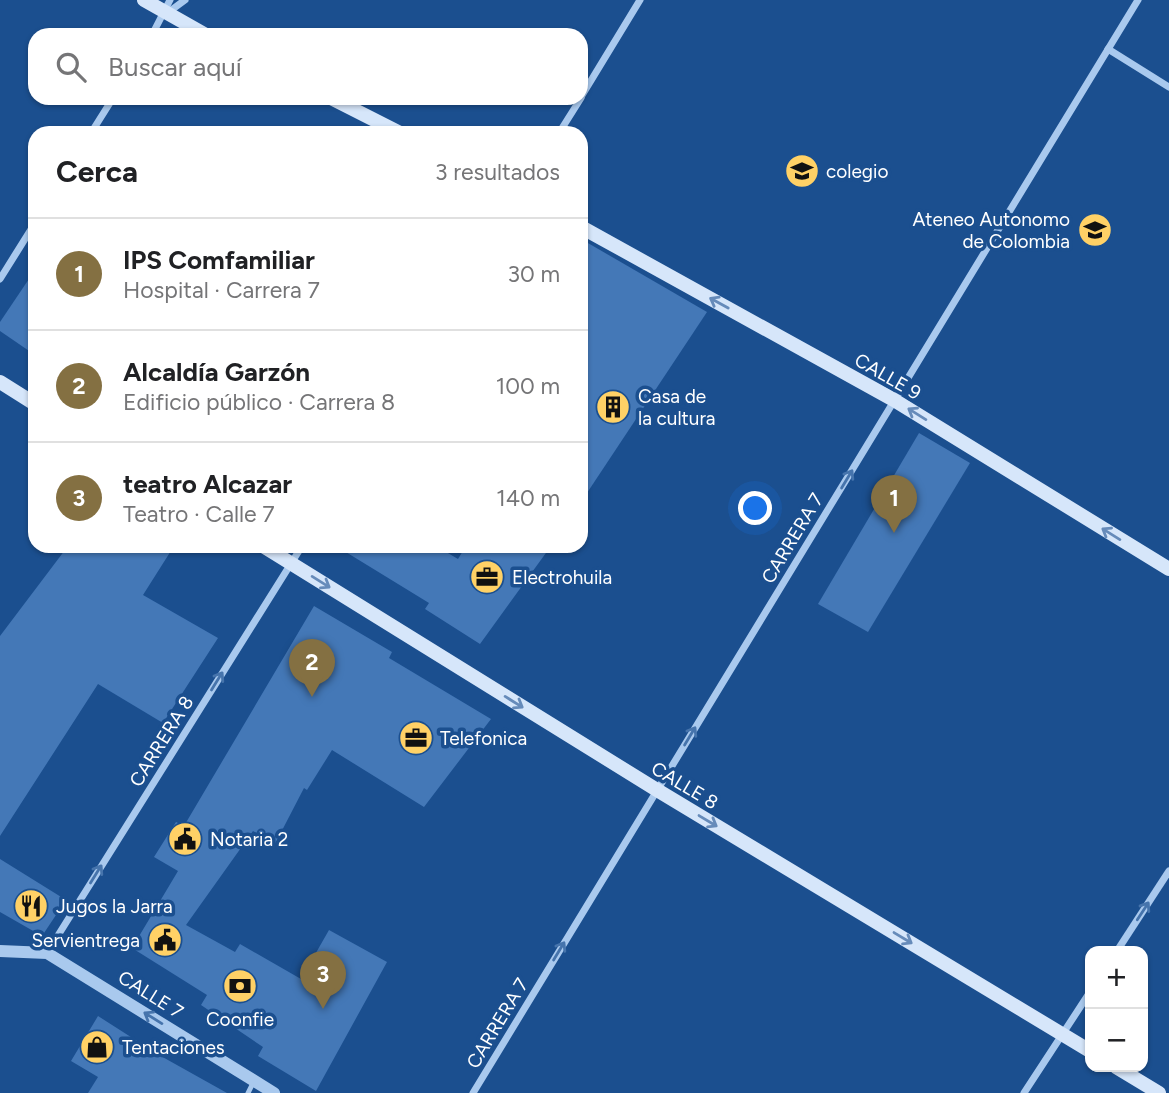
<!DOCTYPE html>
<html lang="es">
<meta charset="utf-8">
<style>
:root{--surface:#fff;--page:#f2f2f2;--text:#202124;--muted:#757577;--line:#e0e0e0;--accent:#847042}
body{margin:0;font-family:Figtree,sans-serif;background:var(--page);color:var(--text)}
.controls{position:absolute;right:21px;bottom:21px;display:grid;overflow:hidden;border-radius:14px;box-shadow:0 2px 5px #0004}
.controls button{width:63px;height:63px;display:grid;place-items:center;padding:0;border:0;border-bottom:2px solid var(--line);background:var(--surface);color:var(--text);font:35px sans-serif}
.you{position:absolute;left:756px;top:509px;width:24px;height:24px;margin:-18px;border:5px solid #fff;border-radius:50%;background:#1a73e8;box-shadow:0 0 0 10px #1a73e833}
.badge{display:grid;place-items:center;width:46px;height:46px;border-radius:50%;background:var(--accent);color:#fff;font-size:23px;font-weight:700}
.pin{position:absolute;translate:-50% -58px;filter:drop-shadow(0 2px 4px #0008)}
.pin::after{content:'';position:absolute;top:37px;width:24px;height:21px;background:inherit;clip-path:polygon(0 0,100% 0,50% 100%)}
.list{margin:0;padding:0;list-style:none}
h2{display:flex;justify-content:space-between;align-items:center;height:91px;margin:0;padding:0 28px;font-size:30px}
h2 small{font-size:23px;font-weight:400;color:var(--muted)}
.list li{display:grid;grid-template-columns:46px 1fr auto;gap:21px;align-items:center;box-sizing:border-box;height:112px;padding:0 28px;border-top:2px solid var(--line)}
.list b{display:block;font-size:26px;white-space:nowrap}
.list p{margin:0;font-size:23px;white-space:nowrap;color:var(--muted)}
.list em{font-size:23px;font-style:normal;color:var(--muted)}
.icon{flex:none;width:38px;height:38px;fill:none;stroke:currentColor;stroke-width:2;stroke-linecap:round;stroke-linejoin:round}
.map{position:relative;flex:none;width:1169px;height:1093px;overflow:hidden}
.search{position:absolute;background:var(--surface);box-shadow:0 2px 5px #0004;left:28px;top:28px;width:560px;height:77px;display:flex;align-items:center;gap:18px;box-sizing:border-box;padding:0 24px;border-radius:21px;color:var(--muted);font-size:26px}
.panel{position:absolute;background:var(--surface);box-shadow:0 2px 5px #0004;left:28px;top:126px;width:560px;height:427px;border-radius:21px}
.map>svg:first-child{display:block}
.building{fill:#4478b7}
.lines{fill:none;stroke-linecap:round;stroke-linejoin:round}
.service{stroke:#a9c9ee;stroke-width:5}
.minor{stroke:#a9c9ee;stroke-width:7}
.tertiary{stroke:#a9c9ee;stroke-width:12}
.secondary{stroke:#d6e6fa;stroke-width:14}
.oneway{stroke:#668bba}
.oneway2{stroke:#4674ac}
.labels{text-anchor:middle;stroke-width:7;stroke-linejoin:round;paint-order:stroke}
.poi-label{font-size:19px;fill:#fff;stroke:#1b4f8f;text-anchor:start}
.street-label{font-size:19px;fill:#fff;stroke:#1b4f8f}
</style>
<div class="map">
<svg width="1169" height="1093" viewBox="0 0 1169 1093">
<rect width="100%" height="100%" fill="#1b4f8f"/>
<g class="building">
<polygon points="581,239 707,312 581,502"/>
<polygon points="35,270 35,355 0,331 0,322"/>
<polygon points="919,433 970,463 868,632 818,604"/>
<polygon points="68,546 174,546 143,595 218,638 163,723 98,684 0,836 0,636"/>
<polygon points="336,546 436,546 458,559 466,546 551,546 480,644 425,609 429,603"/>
<polygon points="314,606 392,652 389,658 491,719 424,807 332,750 307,790 304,788 275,844 253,831 186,925 235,952 240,944 301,979 329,930 387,962 316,1091 258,1056 263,1047 201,1005 207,995 132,948 178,871 154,857 176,822 184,826"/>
<polygon points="0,859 66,900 42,936 0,912"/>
<polygon points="98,1016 159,1055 227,1093 88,1093 98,1077 71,1061"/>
</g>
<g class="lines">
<polyline class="service" points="248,1093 254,1081"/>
<g class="minor">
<polyline points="166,14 185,0"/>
<polyline points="152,35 170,0"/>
<polyline points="1108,49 1169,87"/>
<polyline points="581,97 640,0"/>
<polyline points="91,133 113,98"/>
<polyline points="559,133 581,98"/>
<polyline points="0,279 35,223"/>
<polyline points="1117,951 1169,871"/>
<polyline points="47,953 302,546"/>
<polyline points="473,1093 1138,0"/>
<polyline points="1024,1093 1090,992"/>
</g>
<polyline class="tertiary" points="0,951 47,953 274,1093"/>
<g class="secondary">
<polyline points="144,0 206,35"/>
<polyline points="331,98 400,133"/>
<polyline points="581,227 894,400 1169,569"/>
<polyline points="0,382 35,404"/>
<polyline points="263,546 657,790 1090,1051"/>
<polyline points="1116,1067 1159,1093"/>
</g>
</g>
<defs><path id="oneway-shaft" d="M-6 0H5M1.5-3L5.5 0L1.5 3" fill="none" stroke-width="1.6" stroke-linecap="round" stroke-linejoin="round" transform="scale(1.75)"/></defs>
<g class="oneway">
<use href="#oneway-shaft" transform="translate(719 303) rotate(-151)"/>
<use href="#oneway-shaft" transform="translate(917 414) rotate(-148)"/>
<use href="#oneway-shaft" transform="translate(1111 534) rotate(-148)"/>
<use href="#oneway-shaft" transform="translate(321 582) rotate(32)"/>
<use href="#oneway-shaft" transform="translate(514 702) rotate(32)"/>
<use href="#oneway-shaft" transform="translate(708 821) rotate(31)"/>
<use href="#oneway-shaft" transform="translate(903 938) rotate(31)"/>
</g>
<g class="oneway2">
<use href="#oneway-shaft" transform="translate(847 479) rotate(-59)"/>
<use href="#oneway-shaft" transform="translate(217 681) rotate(-58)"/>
<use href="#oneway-shaft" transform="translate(690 736) rotate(-59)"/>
<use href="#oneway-shaft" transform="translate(96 874) rotate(-58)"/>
<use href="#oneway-shaft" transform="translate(1143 911) rotate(-57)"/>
<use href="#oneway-shaft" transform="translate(559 951) rotate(-59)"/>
<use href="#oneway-shaft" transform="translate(153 1018) rotate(-148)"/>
</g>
<defs>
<g id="school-disc" transform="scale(1.75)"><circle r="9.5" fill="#ffd166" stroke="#1b4f8f"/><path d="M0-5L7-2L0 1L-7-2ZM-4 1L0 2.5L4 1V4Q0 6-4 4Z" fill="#111"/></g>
<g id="building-disc" transform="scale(1.75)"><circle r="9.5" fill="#ffd166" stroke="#1b4f8f"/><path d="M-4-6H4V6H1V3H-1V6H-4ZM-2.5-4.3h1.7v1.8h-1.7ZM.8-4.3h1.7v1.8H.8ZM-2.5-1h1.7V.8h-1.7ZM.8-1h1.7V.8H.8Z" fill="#111"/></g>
<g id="office-disc" transform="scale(1.75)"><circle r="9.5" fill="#ffd166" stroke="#1b4f8f"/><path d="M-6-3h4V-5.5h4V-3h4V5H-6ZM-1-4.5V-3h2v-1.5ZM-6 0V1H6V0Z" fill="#111"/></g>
<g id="civic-disc" transform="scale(1.75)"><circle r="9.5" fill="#ffd166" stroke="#1b4f8f"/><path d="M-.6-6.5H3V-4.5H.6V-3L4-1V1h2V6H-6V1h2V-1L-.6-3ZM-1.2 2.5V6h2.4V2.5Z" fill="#111"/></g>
<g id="restaurant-disc" transform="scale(1.75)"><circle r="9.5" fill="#ffd166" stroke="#1b4f8f"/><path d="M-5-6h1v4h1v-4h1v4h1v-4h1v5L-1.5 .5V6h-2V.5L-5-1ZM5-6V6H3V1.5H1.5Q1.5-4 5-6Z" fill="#111"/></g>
<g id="bank-disc" transform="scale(1.75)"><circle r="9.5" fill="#ffd166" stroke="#1b4f8f"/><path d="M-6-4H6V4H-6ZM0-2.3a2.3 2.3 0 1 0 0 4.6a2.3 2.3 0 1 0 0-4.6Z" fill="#111"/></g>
<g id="shop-disc" transform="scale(1.75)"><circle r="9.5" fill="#ffd166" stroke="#1b4f8f"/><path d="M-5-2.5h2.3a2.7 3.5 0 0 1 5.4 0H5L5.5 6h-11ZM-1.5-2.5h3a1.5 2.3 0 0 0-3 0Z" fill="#111"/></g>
</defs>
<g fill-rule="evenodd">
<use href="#school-disc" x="802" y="171"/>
<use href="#school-disc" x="1095" y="230"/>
<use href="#building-disc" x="613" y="407"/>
<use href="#office-disc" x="487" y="577"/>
<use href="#office-disc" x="416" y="738"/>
<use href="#civic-disc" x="185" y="839"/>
<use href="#restaurant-disc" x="31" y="906"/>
<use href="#civic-disc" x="165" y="940"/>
<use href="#bank-disc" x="240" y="986"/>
<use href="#shop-disc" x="97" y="1047"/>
</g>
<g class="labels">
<g class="poi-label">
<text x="826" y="178">colegio</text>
<text x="1070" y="226" text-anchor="end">Ateneo Autonomo<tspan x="1070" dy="22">de Colombia</tspan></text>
<text x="638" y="403">Casa de<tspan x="638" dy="22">la cultura</tspan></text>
<text x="512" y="584">Electrohuila</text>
<text x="440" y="745">Telefonica</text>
<text x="210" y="846">Notaria 2</text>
<text x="56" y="913">Jugos la Jarra</text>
<text x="140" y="947" text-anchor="end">Servientrega</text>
<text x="240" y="1026" text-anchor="middle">Coonfie</text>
<text x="122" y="1054">Tentaciones</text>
</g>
<g class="street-label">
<text transform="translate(888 376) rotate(30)" y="7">CALLE 9</text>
<text transform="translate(792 538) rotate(-59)" y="7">CARRERA 7</text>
<text transform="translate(161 741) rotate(-58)" y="7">CARRERA 8</text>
<text transform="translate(685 785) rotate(31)" y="7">CALLE 8</text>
<text transform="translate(151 994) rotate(32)" y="7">CALLE 7</text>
<text transform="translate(497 1023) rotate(-59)" y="7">CARRERA 7</text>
</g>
</g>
</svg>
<div class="controls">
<button>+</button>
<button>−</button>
</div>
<div class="you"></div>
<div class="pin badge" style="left:894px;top:533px">1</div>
<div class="pin badge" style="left:312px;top:697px">2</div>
<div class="pin badge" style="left:323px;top:1009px">3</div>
<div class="search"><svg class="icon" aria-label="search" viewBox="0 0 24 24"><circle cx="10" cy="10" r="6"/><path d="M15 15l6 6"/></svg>Buscar aquí</div>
<section class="panel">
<h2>Cerca<small>3 resultados</small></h2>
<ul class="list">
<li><span class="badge">1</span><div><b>IPS Comfamiliar</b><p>Hospital · Carrera 7</p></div><em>30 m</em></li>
<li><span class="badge">2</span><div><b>Alcaldía Garzón</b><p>Edificio público · Carrera 8</p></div><em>100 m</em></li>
<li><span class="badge">3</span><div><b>teatro Alcazar</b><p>Teatro · Calle 7</p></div><em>140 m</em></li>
</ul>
</section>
</div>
